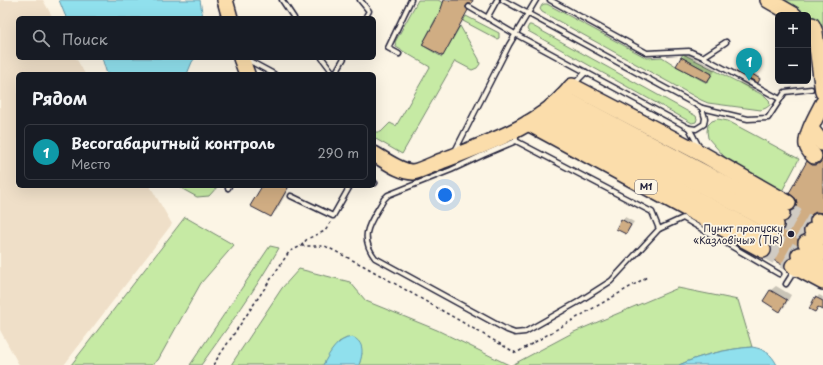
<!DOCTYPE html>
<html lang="ru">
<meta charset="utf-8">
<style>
:root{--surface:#171b24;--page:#20242c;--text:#f1f3f6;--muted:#9ea1a6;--line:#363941;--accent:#9495a2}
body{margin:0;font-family:"Playpen Sans",sans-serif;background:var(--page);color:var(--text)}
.controls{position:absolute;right:12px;top:12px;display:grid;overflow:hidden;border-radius:6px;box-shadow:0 4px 16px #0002}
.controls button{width:36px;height:36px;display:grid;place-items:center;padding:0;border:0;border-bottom:1px solid var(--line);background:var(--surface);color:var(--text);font:20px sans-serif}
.you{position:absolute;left:445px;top:195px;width:14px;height:14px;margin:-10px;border:3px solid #fff;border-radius:50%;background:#1a73e8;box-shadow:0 0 0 6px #1a73e833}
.badge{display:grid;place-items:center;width:26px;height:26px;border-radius:50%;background:var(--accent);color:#fff;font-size:13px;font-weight:700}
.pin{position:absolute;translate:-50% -33px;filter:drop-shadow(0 1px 2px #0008)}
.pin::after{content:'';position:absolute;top:21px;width:14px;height:12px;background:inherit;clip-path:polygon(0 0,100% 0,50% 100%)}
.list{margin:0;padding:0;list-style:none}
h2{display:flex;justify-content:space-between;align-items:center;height:52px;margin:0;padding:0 16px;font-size:17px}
h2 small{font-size:13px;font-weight:400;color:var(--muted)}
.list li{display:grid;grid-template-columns:26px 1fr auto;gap:12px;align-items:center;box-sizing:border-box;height:56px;margin:0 8px 8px;padding:0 8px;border:1px solid var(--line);border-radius:6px}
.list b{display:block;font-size:15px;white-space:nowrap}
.list p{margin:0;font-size:13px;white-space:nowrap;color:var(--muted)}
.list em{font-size:13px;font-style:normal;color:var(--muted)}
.icon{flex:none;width:22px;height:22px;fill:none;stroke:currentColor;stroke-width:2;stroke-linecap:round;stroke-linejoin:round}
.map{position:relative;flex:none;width:823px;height:365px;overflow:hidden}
.search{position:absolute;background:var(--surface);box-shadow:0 4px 16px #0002;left:16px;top:16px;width:360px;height:44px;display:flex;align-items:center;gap:10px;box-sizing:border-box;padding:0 14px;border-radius:6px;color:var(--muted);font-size:15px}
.panel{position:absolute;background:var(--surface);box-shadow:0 4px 16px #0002;left:16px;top:72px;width:360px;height:116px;border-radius:6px}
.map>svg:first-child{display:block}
.built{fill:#efdfc8}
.green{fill:#c6eaa4;stroke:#748670}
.water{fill:#90e0ed;stroke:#6494a6}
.shadow{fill:#0003}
.building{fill:#d0ad83;stroke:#22223b}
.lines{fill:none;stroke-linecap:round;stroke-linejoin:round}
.highway-tunnel{stroke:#d0cbc3;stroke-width:15;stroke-dasharray:15 8;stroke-linecap:butt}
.lane-casing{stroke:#22223b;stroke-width:7}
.highway-casing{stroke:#22223b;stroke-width:18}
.path{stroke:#22223b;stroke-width:1.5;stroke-dasharray:3 3;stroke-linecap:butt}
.lane{stroke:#fcf5e5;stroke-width:4}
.highway{stroke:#fbddab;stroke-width:15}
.poi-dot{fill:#22223b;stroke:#fcf5e5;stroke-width:1.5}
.labels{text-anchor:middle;stroke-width:3.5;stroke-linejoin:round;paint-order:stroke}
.shield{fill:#fcf5e5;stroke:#63616e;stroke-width:1}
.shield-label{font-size:9px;font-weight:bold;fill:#22223b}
.poi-label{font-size:10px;fill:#22223b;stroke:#fcf5e5;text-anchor:end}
</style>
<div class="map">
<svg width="823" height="365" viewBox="0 0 823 365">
<rect width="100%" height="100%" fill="#fcf5e5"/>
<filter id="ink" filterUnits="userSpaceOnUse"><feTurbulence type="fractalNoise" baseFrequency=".025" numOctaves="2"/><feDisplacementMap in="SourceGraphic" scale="8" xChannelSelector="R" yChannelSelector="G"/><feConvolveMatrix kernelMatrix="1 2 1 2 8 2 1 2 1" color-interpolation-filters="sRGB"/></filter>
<g filter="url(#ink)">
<polygon class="built" points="0,0 43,0 53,18 18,18 18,58 76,58 85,74 18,74 18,186 150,186 172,224 64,365 19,365 0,330"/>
<g class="green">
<polygon points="418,0 438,0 444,3 422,45 442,57 460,26 479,59 480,64 477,68 472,70 455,61 402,154 374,138 374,132 381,132 390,123 396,126 430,67 396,47 395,42"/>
<polygon points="774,0 823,0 823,27 808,19 808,15 801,15"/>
<polygon points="544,4 547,4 647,58 662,57 676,66 707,83 712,74 681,57 683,54 765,96 769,100 770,105 766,108 761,110 708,103 701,100 542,12 540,9 542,5"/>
<polygon points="466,16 499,33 499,38 497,39 463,21"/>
<polygon points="529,25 531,25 696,116 697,119 696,122 692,123 528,31 527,29"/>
<polygon points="718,119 728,121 799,159 780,195 729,162 708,138 707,131 708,125 712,121"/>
<polygon points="177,186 218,186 209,196 197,197"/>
<polygon points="185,217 234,245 201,283 158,360 152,365 71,365"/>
<path d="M270,246L279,248C256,289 228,327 201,365H190Z"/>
<polygon points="299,269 350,282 366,301 437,330 509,365 359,365 362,353 347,338 339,342 323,365 231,365 282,288"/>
<path d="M678,288L738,300L752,347C727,349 701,355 679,365H512L574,332Z"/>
</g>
<g class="water">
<polygon points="59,0 200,0 203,18 68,18 65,15"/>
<polygon points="102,58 195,58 192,62 187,74 107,74"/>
<path d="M352,337C365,342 363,354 359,365H323C330,352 337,339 352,337Z"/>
<path d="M752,347C764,349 771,353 777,365H679C701,355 727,349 752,347Z"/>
</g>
<g class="shadow">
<polygon points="445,0 474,0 471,3 468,3 470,7 445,52 442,55 440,13"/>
<polygon points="686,53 716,69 712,76 707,81 682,58"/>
<polygon points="748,70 761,78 759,81 747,71"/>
<polygon points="741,80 755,88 752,91 739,83"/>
<polygon points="810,160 814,163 819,163 823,160 823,213 817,211 813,213 811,220 806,224 806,231 800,236 800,243 793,248 792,254 787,259 784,265 772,254 774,245 778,242 778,234 784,229 797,207 807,162"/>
<polygon points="263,186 290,186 277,210 270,216"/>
<polygon points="625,217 634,222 626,233 622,220"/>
<polygon points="776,286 791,295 785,306 780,310 765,301 771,290"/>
<polygon points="819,295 823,297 823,309 819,306 815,311 810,308"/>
</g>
<g class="building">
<polygon points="444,0 473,0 471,4 468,4 466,6 466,8 468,10 443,56 422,45 440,12"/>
<polygon points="681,57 712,74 707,82 676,66"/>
<polygon points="746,70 760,79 758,83 743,75"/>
<polygon points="822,152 823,152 823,213 816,212 812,214 810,217 809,223 804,227 804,235 798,239 798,246 791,250 791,258 785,261 784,266 768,257 771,254 771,246 777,243 778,238 777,234 784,230 784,222 790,218 790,211 796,207 797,203 796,199 789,193 807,161 812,165 816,165 820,163 823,158"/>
<polygon points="262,186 289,186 271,217 250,206"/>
<polygon points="621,219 631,225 626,234 616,229"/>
<polygon points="770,290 787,300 780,312 763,301"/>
<polygon points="815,297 823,301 823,310 818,307 815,312 809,309"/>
</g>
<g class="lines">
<g class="highway-tunnel">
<polyline points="818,150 823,153"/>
<polyline points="785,209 815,226"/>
<polyline points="779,220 809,236"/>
<polyline points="769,238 799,255"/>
<polyline points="763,250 793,266"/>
</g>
<g class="lane-casing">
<g id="lane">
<polyline points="282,0 294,18"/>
<polyline points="360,0 369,11 365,18"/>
<polyline points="503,0 702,108 748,119 768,118 785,92 811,89"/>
<polyline points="550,0 647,53 689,51 703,57 726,42"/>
<polyline points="469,7 515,34 689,128 696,129 704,124 705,118 702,108"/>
<polyline points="487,18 497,0"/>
<polyline points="399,54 388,48 411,0"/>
<polyline points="703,57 780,99"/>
<polyline points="322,58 334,74"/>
<polyline points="246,59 274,74"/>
<polyline points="335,74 344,58"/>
<polyline points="575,83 586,72"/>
<polyline points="689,128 698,145"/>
<polyline points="516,139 516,141 652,212 659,229"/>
<path d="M516,141L483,155L451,170L388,195L384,199C372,221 357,234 375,258L507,330L515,333L525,332L578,302L611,281L659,229L683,218L779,274"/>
<polyline points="455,151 509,45 536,0"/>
<polyline points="374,182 375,183"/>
<polyline points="228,188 229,186"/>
<polyline points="291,196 333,216 350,186"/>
<polyline points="786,284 793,273 795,274"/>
</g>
</g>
<g class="highway-casing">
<g id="highway">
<polyline points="225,0 230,18"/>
<polyline points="768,0 794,15"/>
<polyline points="812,25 815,32 823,92"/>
<polyline points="241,58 247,74"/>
<polyline points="562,97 782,214"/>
<polyline points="552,106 776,225"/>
<polyline points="541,115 769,238"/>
<polyline points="528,123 763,250"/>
<polyline points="811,129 822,143"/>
<path d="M374,154C385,160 400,172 413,172C420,171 436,163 444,160C488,143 542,125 572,86L704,155L788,203"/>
<path d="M814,156C811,153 808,150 807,145C805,135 818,113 823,103"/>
<polyline points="818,221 823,223"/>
<polyline points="812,231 823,237"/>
<polyline points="806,243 823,253"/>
<polyline points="799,255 823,268"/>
<polyline points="793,266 823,282"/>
</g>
</g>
<g class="path">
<polyline points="301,246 307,239 325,231 331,222"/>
<polyline points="213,365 289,252 301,246 325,246 364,266 516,353 647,277"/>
</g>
<use href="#lane" class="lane"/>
<use href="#highway" class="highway"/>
</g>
</g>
<circle class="poi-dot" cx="791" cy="234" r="4"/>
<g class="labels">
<rect class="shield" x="635" y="180" width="22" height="14" rx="3"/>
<g class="shield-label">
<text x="646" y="190">М1</text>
</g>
<g class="poi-label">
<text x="783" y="232">Пункт пропуску<tspan x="783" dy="12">«Казловічы» (TIR)</tspan></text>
</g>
</g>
</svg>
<div class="controls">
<button>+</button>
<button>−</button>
</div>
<div class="you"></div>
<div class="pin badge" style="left:749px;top:81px;background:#0f9aa8">1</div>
<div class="search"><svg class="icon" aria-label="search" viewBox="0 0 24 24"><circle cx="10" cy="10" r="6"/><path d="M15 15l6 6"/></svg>Поиск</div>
<section class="panel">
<h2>Рядом<small></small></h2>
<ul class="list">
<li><span class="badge" style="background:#0f9aa8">1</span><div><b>Весогабаритный контроль</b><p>Место</p></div><em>290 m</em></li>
</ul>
</section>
</div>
